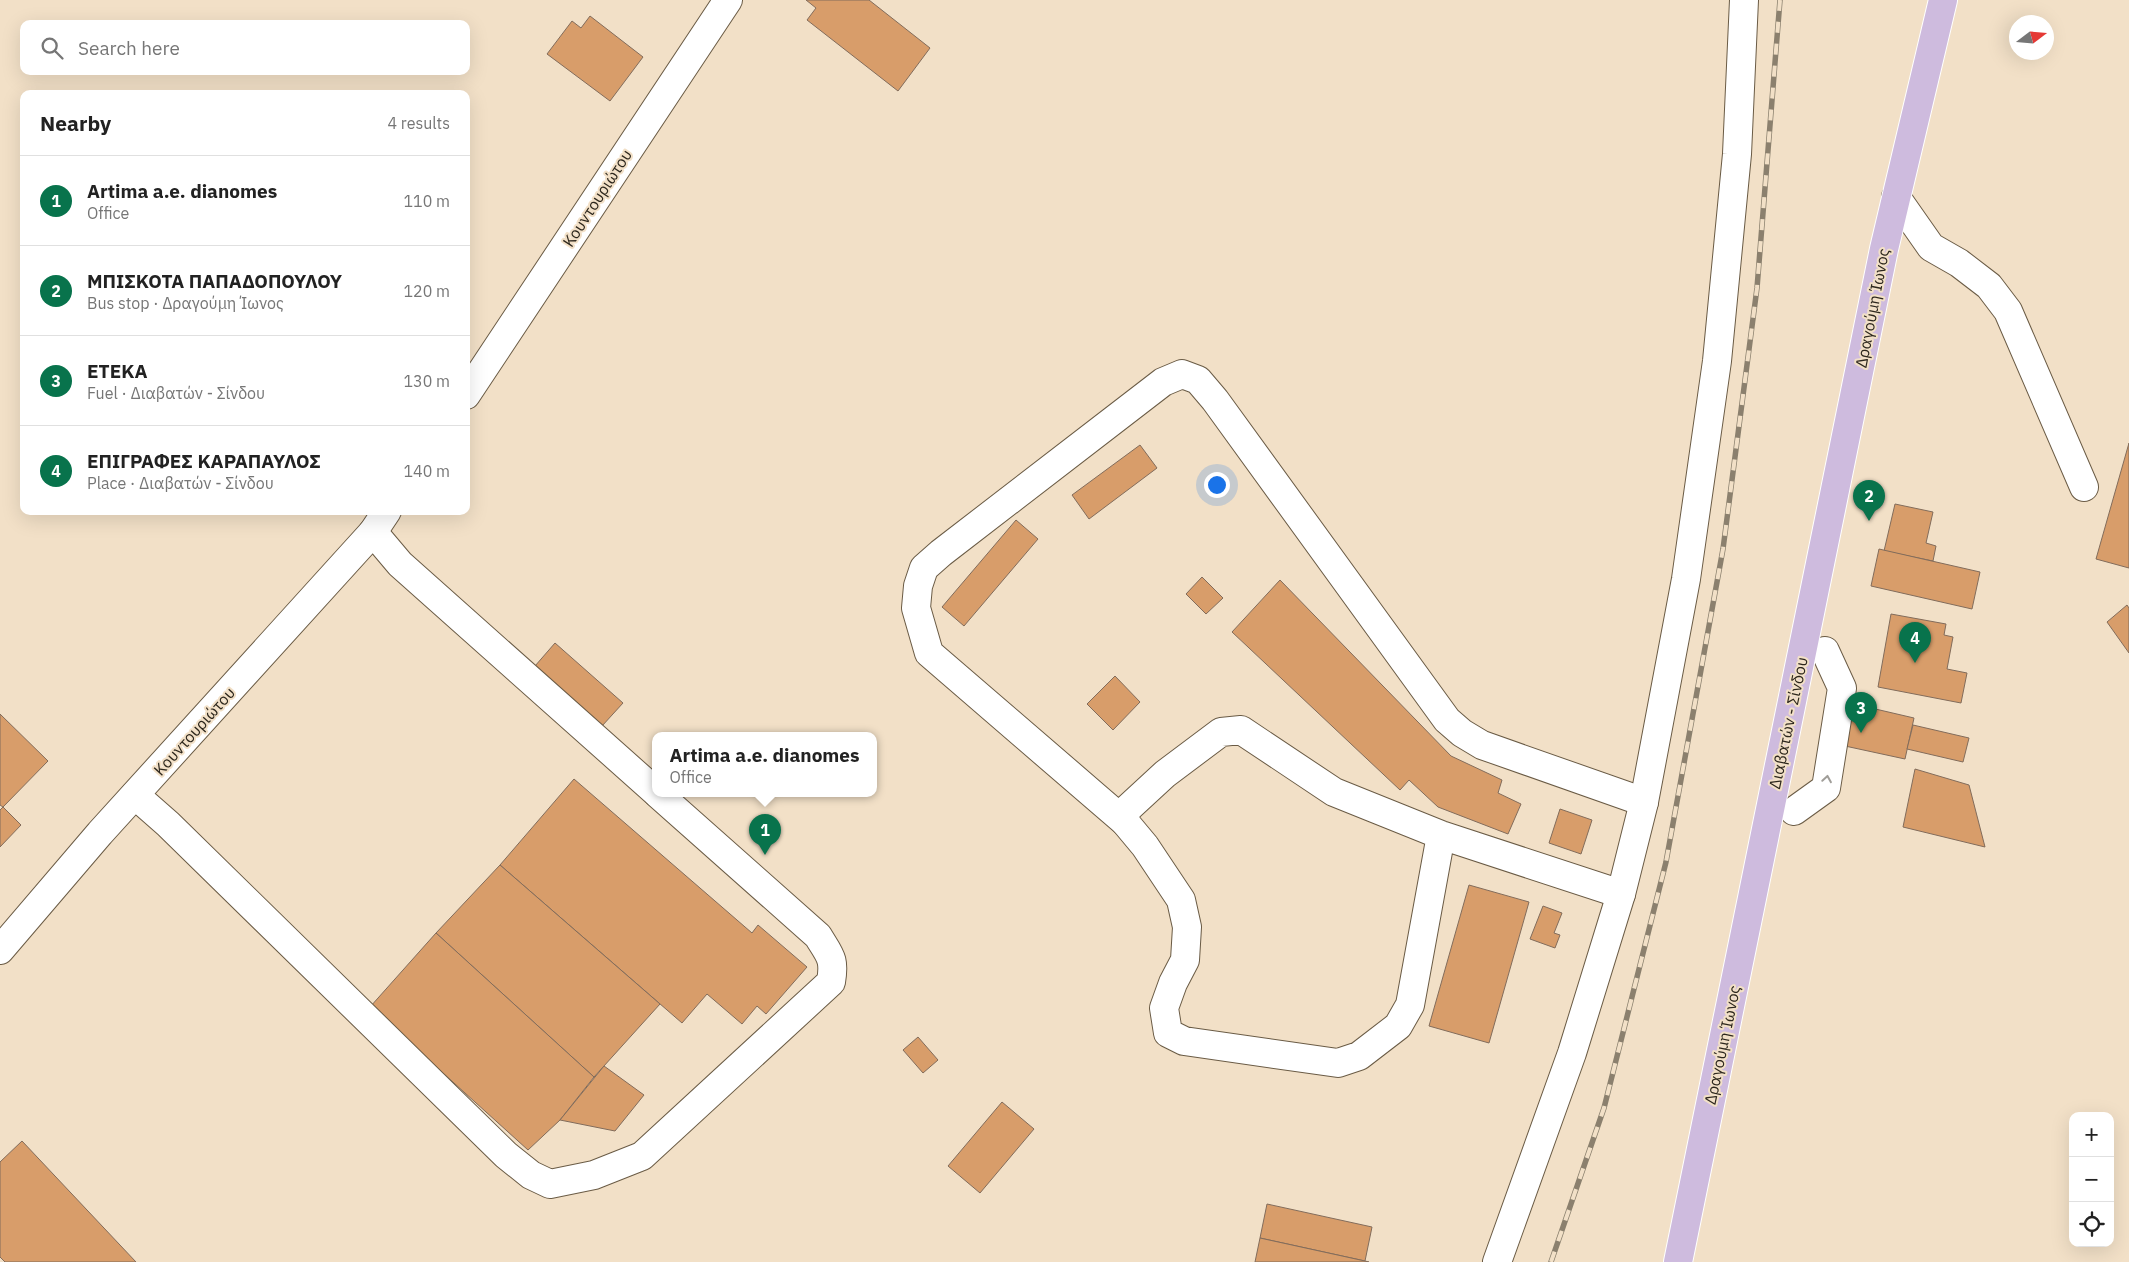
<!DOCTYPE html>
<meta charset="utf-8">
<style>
:root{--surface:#fff;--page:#f2f2f2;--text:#222;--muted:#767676;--line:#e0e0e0;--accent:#08734c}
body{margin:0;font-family:"IBM Plex Sans",sans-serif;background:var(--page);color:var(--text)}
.controls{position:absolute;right:15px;bottom:15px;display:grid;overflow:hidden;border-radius:10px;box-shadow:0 5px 20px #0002}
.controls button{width:45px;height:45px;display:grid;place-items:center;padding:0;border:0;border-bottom:1px solid var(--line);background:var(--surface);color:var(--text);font:25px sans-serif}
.compass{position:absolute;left:2009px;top:15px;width:45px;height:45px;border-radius:50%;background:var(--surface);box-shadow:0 5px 20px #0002;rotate:74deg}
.you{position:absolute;left:1216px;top:484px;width:18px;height:18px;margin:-12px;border:4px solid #fff;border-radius:50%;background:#1a73e8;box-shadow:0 0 0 8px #1a73e833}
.badge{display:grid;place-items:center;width:32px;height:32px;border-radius:50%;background:var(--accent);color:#fff;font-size:16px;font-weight:700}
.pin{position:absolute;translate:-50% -41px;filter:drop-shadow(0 1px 2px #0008)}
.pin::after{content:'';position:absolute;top:26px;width:18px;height:15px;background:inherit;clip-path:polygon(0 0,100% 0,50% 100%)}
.popup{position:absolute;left:652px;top:732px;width:225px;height:65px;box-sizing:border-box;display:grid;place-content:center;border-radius:10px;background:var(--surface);filter:drop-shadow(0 1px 4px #0005);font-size:16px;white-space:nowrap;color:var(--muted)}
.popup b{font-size:19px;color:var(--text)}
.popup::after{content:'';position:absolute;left:50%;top:100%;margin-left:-10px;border:10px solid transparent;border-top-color:var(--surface)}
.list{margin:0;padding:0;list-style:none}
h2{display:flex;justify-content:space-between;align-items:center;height:65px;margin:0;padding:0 20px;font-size:21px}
h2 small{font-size:16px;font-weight:400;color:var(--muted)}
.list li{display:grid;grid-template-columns:32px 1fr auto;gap:15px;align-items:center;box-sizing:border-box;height:90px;padding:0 20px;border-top:1px solid var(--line)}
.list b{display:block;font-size:19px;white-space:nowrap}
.list p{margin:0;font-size:16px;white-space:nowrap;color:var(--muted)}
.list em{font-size:16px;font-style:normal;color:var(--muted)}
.icon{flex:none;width:28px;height:28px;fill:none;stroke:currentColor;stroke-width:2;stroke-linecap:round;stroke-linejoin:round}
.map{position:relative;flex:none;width:2129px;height:1262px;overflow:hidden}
.search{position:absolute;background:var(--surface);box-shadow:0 5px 20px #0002;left:20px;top:20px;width:450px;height:55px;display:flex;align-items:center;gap:12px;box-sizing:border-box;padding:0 18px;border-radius:10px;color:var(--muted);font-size:19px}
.panel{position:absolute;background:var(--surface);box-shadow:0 5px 20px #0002;left:20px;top:90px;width:450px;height:425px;border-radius:10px}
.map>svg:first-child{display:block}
.building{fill:#d89d6a;stroke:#826c5b}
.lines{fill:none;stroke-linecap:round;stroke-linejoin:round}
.minor-casing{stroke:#6a5b45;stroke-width:30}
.major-casing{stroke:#fff;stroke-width:30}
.minor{stroke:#fff;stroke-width:28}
.major{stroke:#cebbde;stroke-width:28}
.rail-casing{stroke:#8b806e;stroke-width:5.5}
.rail{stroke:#f2e0c7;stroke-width:4;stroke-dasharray:11;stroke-linecap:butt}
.oneway{stroke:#a09e99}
.labels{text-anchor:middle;stroke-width:4;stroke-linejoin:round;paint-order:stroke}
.street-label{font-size:16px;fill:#2d271d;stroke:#f2e0c7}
</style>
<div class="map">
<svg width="2129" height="1262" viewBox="0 0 2129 1262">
<rect width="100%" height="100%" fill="#f2e0c7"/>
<g class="building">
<polygon points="806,0 869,0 930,48 898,91 807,20 816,8"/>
<polygon points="590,16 643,57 610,101 547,54 572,21 581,28"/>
<polygon points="2129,443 2129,568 2096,559"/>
<polygon points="1140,445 1157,468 1089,519 1072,495"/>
<polygon points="1895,504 1933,512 1926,543 1936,546 1933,561 1884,551"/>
<polygon points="1016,520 1038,539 964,626 942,607"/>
<polygon points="1879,549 1980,572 1972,609 1871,586"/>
<polygon points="1202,577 1223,598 1206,614 1186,594"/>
<polygon points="1280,580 1451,756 1502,780 1498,793 1521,804 1508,834 1438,807 1409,780 1400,790 1232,632"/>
<polygon points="2127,605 2129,608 2129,653 2107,622"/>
<polygon points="1891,614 1946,624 1944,635 1953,637 1947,669 1967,673 1961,703 1878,687"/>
<polygon points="555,643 623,703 602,726 535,666"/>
<polygon points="1115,676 1140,702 1113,730 1087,704"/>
<polygon points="1854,704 1914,718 1905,759 1845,746"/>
<polygon points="0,714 48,761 3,807 0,805"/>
<polygon points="1913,725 1969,738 1963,762 1907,749"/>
<polygon points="1915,769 1969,785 1985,847 1903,827"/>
<polygon points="574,779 752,933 758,925 807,967 766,1014 757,1006 742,1024 707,994 682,1023 500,865"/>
<polygon points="3,807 21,825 0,847 0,810"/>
<polygon points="1560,809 1592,820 1581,854 1549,843"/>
<polygon points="500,865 660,1004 594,1077 436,933"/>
<polygon points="1469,885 1529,902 1489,1043 1429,1026"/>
<polygon points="1543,906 1562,913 1554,933 1560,935 1555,948 1530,939"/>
<polygon points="436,933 594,1077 560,1120 528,1150 370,1007"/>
<polygon points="918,1037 938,1060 923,1073 903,1050"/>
<polygon points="604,1066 644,1095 615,1131 560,1120"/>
<polygon points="1002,1102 1034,1129 980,1193 948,1166"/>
<polygon points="22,1141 136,1262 5,1262 0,1257 0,1162"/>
<polygon points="1267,1204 1372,1227 1365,1261 1260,1238"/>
<polygon points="1260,1238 1365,1261 1369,1262 1255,1262"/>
</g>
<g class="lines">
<g class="minor-casing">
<g id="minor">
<polyline points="1896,197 1931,247 1959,263 1989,286 2008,311 2084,487"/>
<polyline points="466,395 728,0"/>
<polyline points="373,532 400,564 656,792"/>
<path d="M135,795L168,824L506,1155L531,1175L550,1184L594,1175L642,1156L831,982C835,958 830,956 818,936L658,794"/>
<polyline points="1794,811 1826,788 1842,688 1825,651"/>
<polyline points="1125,822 929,653 916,608 918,586 924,568 941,553 1163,382 1182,374 1198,380 1215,400 1447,720 1462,733 1482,745 1644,802"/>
<polyline points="1441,835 1410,1005 1398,1026 1359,1056 1338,1063 1184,1041 1168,1033 1164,1008 1173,983 1185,960 1187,927 1181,900 1145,846 1125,822 1126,810 1165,774 1221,732 1241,730 1334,792 1441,835 1621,894"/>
<polyline points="0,950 100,833 373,532 387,511"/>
<polyline points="1497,1262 1572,1053 1621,894 1644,802 1686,579 1717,361 1737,154 1744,0"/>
</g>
</g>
<g class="major-casing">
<polyline id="major" points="1678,1262 1884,249 1943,0"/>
</g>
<use href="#minor" class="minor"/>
<use href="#major" class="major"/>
<g class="rail-casing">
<polyline id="rail" points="1551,1262 1604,1108 1666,862 1723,549 1757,288 1780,0"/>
</g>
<use href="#rail" class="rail"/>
</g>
<defs><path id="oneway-chevron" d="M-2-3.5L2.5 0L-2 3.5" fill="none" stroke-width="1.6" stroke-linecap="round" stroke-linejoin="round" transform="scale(1.25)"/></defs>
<use class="oneway" href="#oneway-chevron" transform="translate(1827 779) rotate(-81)"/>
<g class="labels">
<g class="street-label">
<text transform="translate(597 198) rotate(-57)" y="6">Κουντουριώτου</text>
<text transform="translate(1872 308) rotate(-79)" y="6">Δραγούμη Ίωνος</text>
<text transform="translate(1788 723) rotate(-78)" y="6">Διαβατών - Σίνδου</text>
<text transform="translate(194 731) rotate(-48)" y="6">Κουντουριώτου</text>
<text transform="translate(1722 1045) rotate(-78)" y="6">Δραγούμη Ίωνος</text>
</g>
</g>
</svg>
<div class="controls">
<button>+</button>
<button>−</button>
<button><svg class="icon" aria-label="locate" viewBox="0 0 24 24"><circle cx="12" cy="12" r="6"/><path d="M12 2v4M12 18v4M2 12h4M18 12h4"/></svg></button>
</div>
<svg class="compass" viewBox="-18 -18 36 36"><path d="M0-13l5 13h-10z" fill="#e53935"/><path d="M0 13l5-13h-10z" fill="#767676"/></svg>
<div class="you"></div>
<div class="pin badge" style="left:765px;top:855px">1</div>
<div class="popup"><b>Artima a.e. dianomes</b>Office</div>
<div class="pin badge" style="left:1869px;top:521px">2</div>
<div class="pin badge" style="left:1861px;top:733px">3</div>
<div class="pin badge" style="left:1915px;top:663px">4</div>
<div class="search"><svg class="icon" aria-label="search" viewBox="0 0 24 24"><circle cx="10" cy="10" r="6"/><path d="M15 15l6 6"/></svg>Search here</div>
<section class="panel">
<h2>Nearby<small>4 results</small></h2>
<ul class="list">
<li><span class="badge">1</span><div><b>Artima a.e. dianomes</b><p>Office</p></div><em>110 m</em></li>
<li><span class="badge">2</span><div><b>ΜΠΙΣΚΟΤΑ ΠΑΠΑΔΟΠΟΥΛΟΥ</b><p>Bus stop · Δραγούμη Ίωνος</p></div><em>120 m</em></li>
<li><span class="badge">3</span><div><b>ΕΤΕΚΑ</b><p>Fuel · Διαβατών - Σίνδου</p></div><em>130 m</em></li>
<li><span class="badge">4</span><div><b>ΕΠΙΓΡΑΦΕΣ ΚΑΡΑΠΑΥΛΟΣ</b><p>Place · Διαβατών - Σίνδου</p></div><em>140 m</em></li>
</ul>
</section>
</div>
